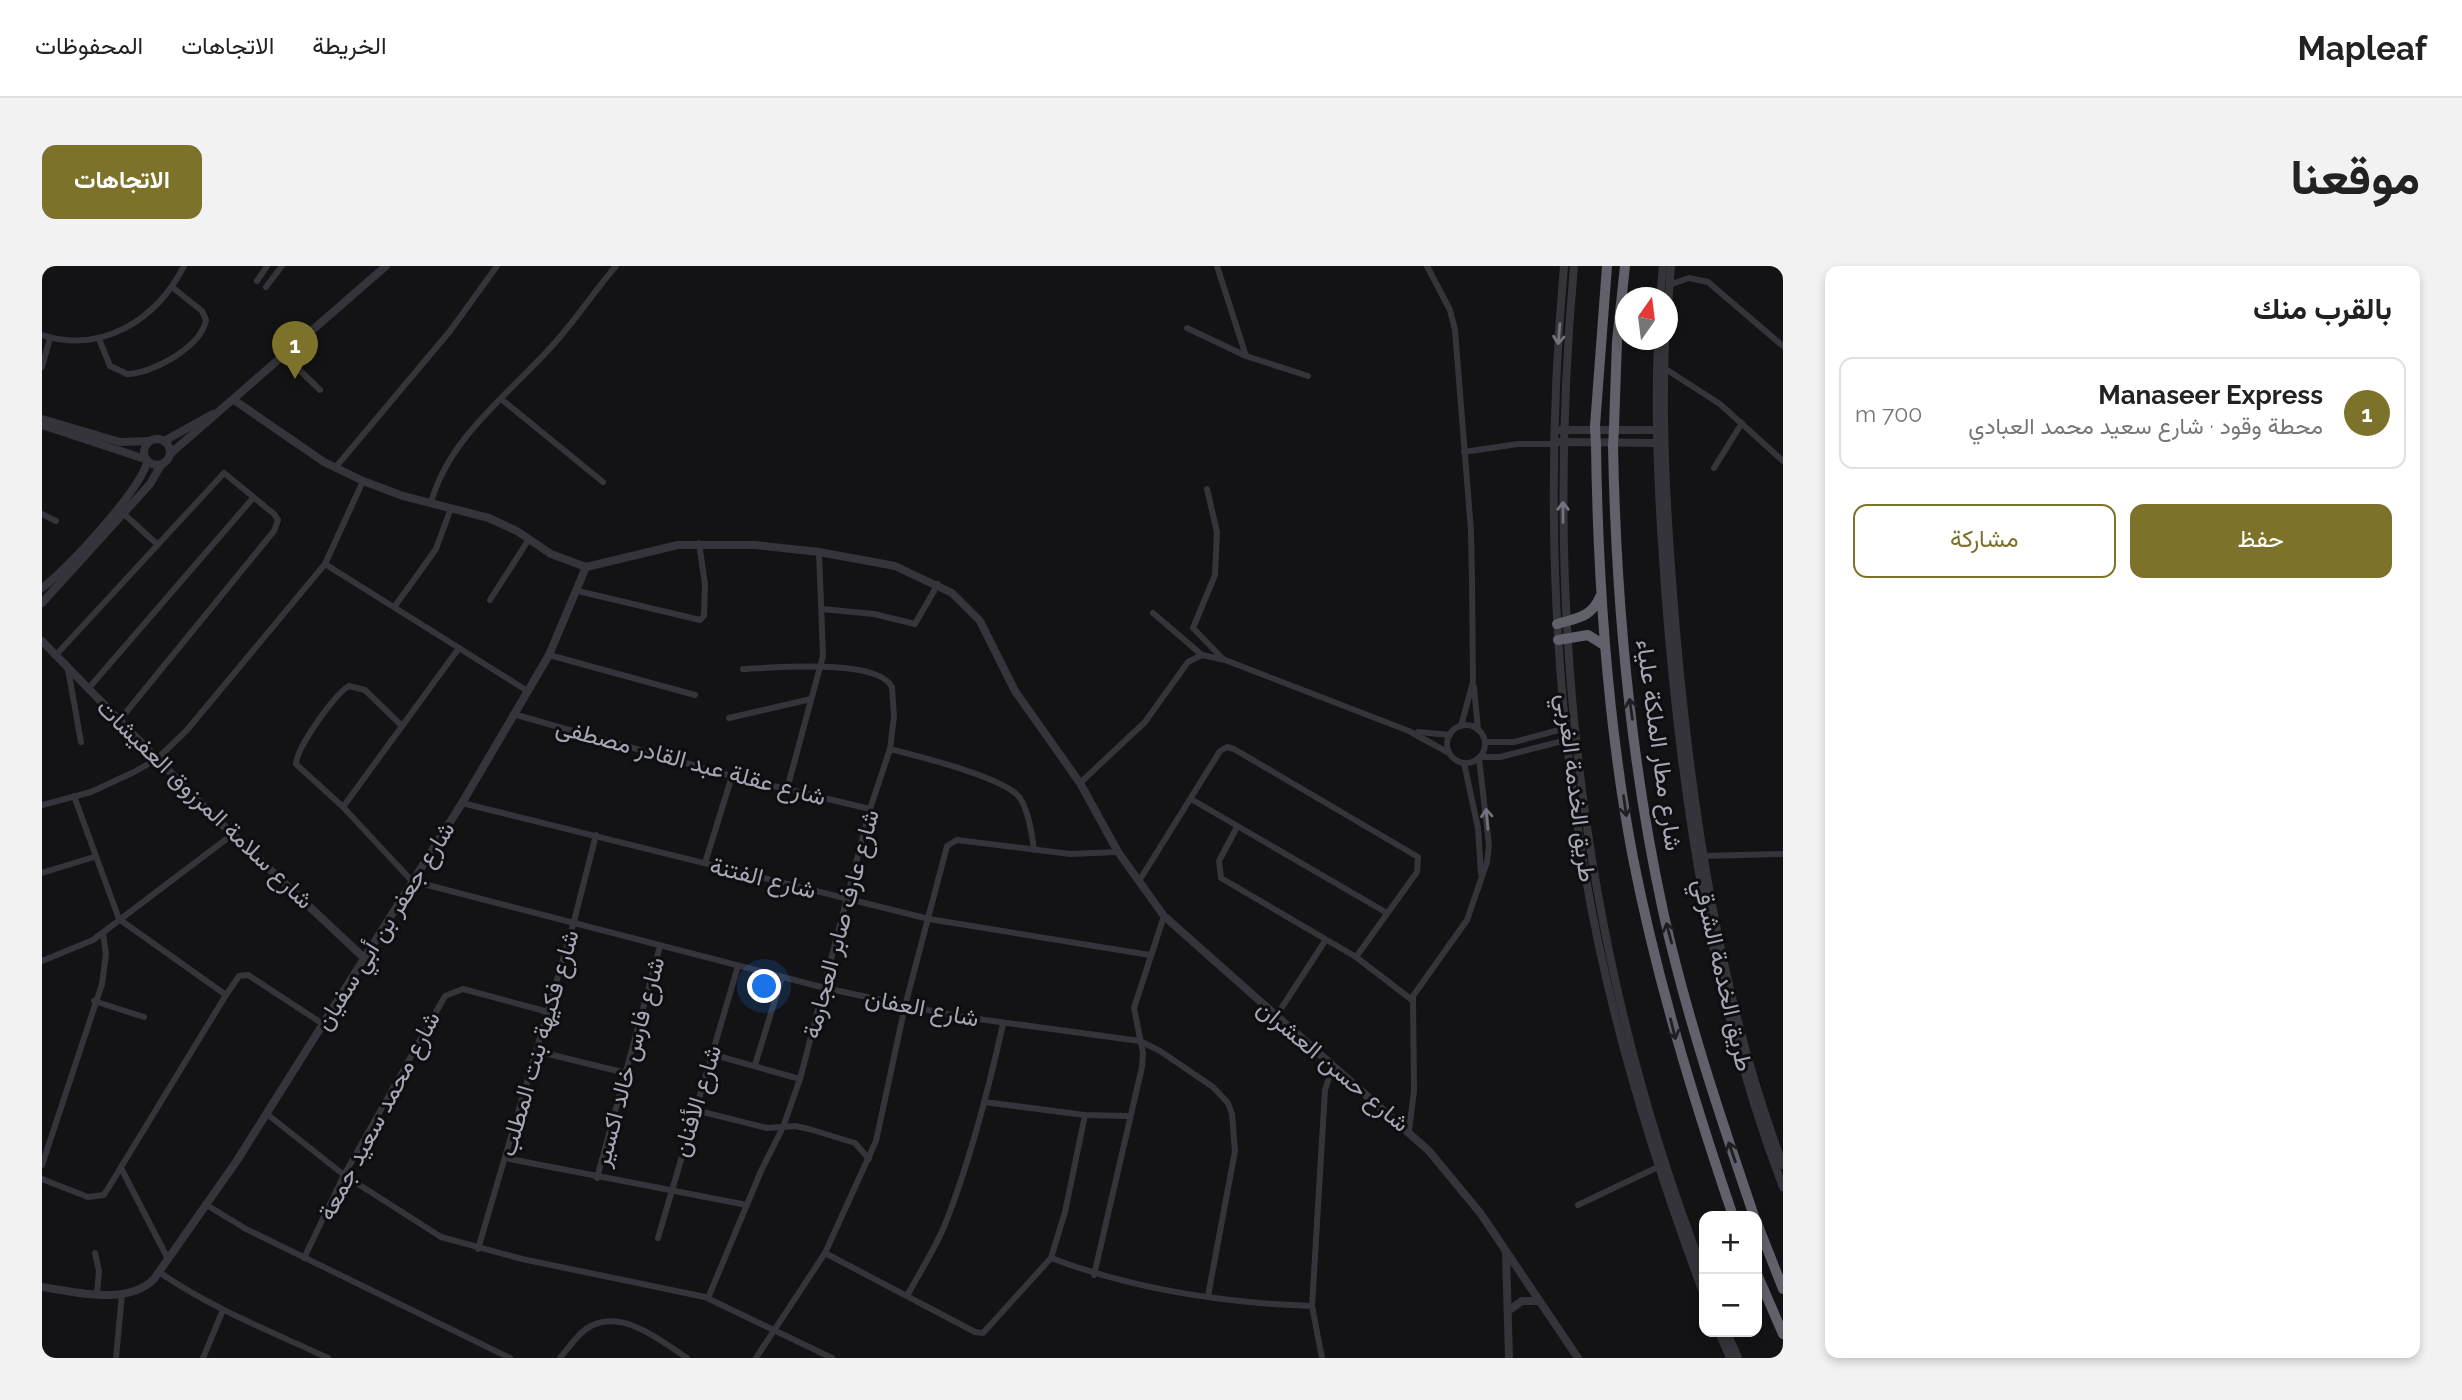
<!DOCTYPE html>
<html lang="ar">
<meta charset="utf-8">
<style>
:root{--surface:#fff;--page:#f2f2f2;--text:#222;--muted:#767676;--line:#e0e0e0;--accent:#7d722a}
body{margin:0;font-family:Raleway,Vazirmatn,sans-serif;background:var(--page);color:var(--text);direction:rtl}
.controls{position:absolute;right:21px;bottom:21px;display:grid;overflow:hidden;border-radius:14px;box-shadow:0 4px 10px #0003}
.controls button{width:63px;height:63px;display:grid;place-items:center;padding:0;border:0;border-bottom:2px solid var(--line);background:var(--surface);color:var(--text);font:35px sans-serif}
.compass{position:absolute;left:1573px;top:21px;width:63px;height:63px;border-radius:50%;background:var(--surface);box-shadow:0 4px 10px #0003;rotate:14deg}
.you{position:absolute;left:723px;top:721px;width:24px;height:24px;margin:-18px;border:5px solid #fff;border-radius:50%;background:#1a73e8;box-shadow:0 0 0 10px #1a73e833}
.badge{display:grid;place-items:center;width:46px;height:46px;border-radius:50%;background:var(--accent);color:#fff;font-size:23px;font-weight:700}
.pin{position:absolute;translate:-50% -58px;filter:drop-shadow(0 2px 4px #0008)}
.pin::after{content:'';position:absolute;top:37px;width:24px;height:21px;background:inherit;clip-path:polygon(0 0,100% 0,50% 100%)}
.list{margin:0;padding:0;list-style:none}
h2{display:flex;justify-content:space-between;align-items:center;height:91px;margin:0;padding:0 28px;font-size:30px}
h2 small{font-size:23px;font-weight:400;color:var(--muted)}
.list li{display:grid;grid-template-columns:46px 1fr auto;gap:21px;align-items:center;box-sizing:border-box;height:112px;margin:0 14px 14px;padding:0 14px;border:2px solid var(--line);border-radius:14px}
.list b{display:block;font-size:26px;white-space:nowrap}
.list p{margin:0;font-size:23px;white-space:nowrap;color:var(--muted)}
.list em{font-size:23px;font-style:normal;color:var(--muted)}
.actions{display:flex;gap:14px;padding:21px 28px}
.actions a{flex:1;padding:16px 0;border:2px solid var(--accent);border-radius:14px;text-align:center;font-size:24px;color:var(--accent)}
.actions .main{background:var(--accent);color:#fff}
.map{position:relative;flex:none;width:1741px;height:1092px;overflow:hidden;direction:ltr;border-radius:14px}
header{display:flex;align-items:center;gap:42px;box-sizing:border-box;height:98px;padding:0 35px;background:var(--surface);border-bottom:2px solid var(--line)}
header strong{font-size:33px}
nav{display:flex;gap:38px;margin-inline-start:auto;font-size:24px}
.intro{display:flex;align-items:center;justify-content:space-between;box-sizing:border-box;height:168px;padding:0 42px}
h1{margin:0;font-size:49px}
.button{padding:18px 32px;border-radius:14px;background:var(--accent);color:#fff;font-size:24px;font-weight:700}
main{display:flex;gap:42px;padding:0 42px}
aside{flex:1;background:var(--surface);border-radius:14px;box-shadow:0 4px 10px #0003}
.map>svg:first-child{display:block}
.lines{fill:none;stroke-linecap:round;stroke-linejoin:round}
.minor{stroke:#34343a;stroke-width:6}
.tertiary{stroke:#34343a;stroke-width:8}
.motorway{stroke:#60616a;stroke-width:10}
.motorway-bridge{stroke:#60616a;stroke-width:10}
.oneway{stroke:#72737e}
.oneway2{stroke:#1e1f22}
.labels{text-anchor:middle;stroke-width:6;stroke-linejoin:round;paint-order:stroke}
.street-label{font-size:24px;fill:#a5a7b5;stroke:#0e0e10}
</style>
<header>
<strong>Mapleaf</strong>
<nav><a>الخريطة</a><a>الاتجاهات</a><a>المحفوظات</a></nav>
</header>
<div class="intro"><h1>موقعنا</h1><a class="button">الاتجاهات</a></div>
<main>
<aside>
<h2>بالقرب منك<small></small></h2>
<ul class="list">
<li><span class="badge">1</span><div><b>Manaseer Express</b><p>محطة وقود · شارع سعيد محمد العبادي</p></div><em>700 m</em></li>
</ul>
<div class="actions"><a class="main">حفظ</a><a>مشاركة</a></div>
</aside>
<div class="map">
<svg width="1741" height="1092" viewBox="0 0 1741 1092">
<rect width="100%" height="100%" fill="#131315"/>
<g class="lines">
<g class="minor">
<polyline points="1175,0 1204,90"/>
<polyline points="1385,0 1408,44 1413,64 1429,265 1430,315 1431,416 1419,460"/>
<polyline points="215,15 225,0"/>
<polyline points="1627,19 1647,12 1666,16 1741,80"/>
<polyline points="224,21 240,0"/>
<polyline points="1145,62 1204,90 1266,110"/>
<path d="M0,69C61,88 114,54 142,0"/>
<path d="M57,73L68,100L85,108C110,108 159,81 164,54L160,45L130,21"/>
<polyline points="243,90 278,124"/>
<polyline points="0,101 8,72"/>
<polyline points="1622,102 1678,138 1741,195"/>
<polyline points="459,133 561,216"/>
<polyline points="1422,186 1476,178 1511,178"/>
<polyline points="293,202 408,65 455,0"/>
<polyline points="1672,202 1700,157"/>
<polyline points="1165,223 1175,266 1173,309 1151,362 1181,393"/>
<path d="M389,237C407,169 473,124 517,72C537,49 554,23 574,0"/>
<polyline points="0,248 14,255"/>
<polyline points="82,248 116,279"/>
<polyline points="283,298 484,424"/>
<polyline points="536,325 658,354 662,350 663,318 657,277"/>
<polyline points="448,334 487,273"/>
<polyline points="353,340 394,283 409,242"/>
<polyline points="780,343 832,348 873,358 896,318"/>
<polyline points="1111,347 1160,389"/>
<polyline points="507,389 653,429"/>
<polyline points="13,390 182,207 232,248 236,254 232,265 77,455"/>
<polyline points="26,403 39,476"/>
<polyline points="1432,421 1436,464"/>
<polyline points="46,423 211,232"/>
<polyline points="471,448 690,510 828,543"/>
<polyline points="687,452 769,433"/>
<circle cx="1424" cy="478" r="19"/>
<path d="M360,460L323,424L307,420C292,429 255,481 254,498L301,541L370,615L783,722L914,750L1098,775L1118,785L1171,821L1186,837L1190,848L1193,885L1166,1030"/>
<polyline points="1376,466 1408,469"/>
<polyline points="1443,476 1472,476 1524,462"/>
<path d="M848,483C875,490 963,511 978,532C987,546 990,568 992,584"/>
<polyline points="1438,491 1458,491 1532,472"/>
<polyline points="1422,497 1436,562 1439,608"/>
<polyline points="1038,517 1103,456 1146,396 1160,389 1183,394 1367,465 1407,487"/>
<polyline points="745,523 781,390 777,286"/>
<polyline points="1149,533 1345,647"/>
<polyline points="420,537 887,653 1108,689"/>
<polyline points="0,539 49,526 92,506 115,493 145,464 283,298 321,215"/>
<polyline points="301,541 417,382"/>
<polyline points="1195,561 1177,595 1179,612 1314,691 1370,734"/>
<polyline points="1659,590 1741,588"/>
<polyline points="663,597 690,510"/>
<polyline points="0,607 52,591"/>
<polyline points="1097,615 1178,485 1185,481 1192,483 1376,591 1375,606 1314,691"/>
<polyline points="0,695 51,674 191,568"/>
<polyline points="184,729 197,710 206,709 281,758"/>
<polyline points="52,735 102,751"/>
<polyline points="1233,752 1283,675"/>
<polyline points="494,785 584,807"/>
<polyline points="669,788 758,813"/>
<polyline points="713,799 740,711"/>
<polyline points="942,836 1043,849 1087,850"/>
<polyline points="653,844 725,862 753,860 767,863 813,877 827,893"/>
<polyline points="225,848 302,909 399,971 480,993 663,1031 790,1092"/>
<polyline points="1367,864 1372,825 1371,730 1425,654 1445,596 1447,579 1437,492"/>
<polyline points="463,892 705,939"/>
<polyline points="0,899 60,718 64,688 61,667"/>
<polyline points="79,902 126,993"/>
<polyline points="555,912 618,680"/>
<polyline points="0,913 46,931 62,929 184,729 77,653 32,530"/>
<polyline points="163,938 204,963 468,1092"/>
<polyline points="1536,939 1618,900"/>
<polyline points="616,972 696,700"/>
<polyline points="436,983 531,659 554,569"/>
<polyline points="53,987 57,1005 55,1027"/>
<polyline points="783,987 933,1066 941,1067 1009,992 1023,946 1043,849"/>
<polyline points="262,992 302,909 403,730 421,723 506,746"/>
<path d="M1009,992C1091,1023 1182,1037 1270,1040"/>
<path d="M117,1006C169,1042 228,1065 286,1092"/>
<polyline points="1052,1009 1100,801 1101,787 1092,742 1122,650"/>
<path d="M866,1028C878,1006 892,984 902,961C928,896 946,826 961,758"/>
<path d="M666,1032L719,905L741,861L758,813L828,543L848,483L852,451L850,421C835,392 731,402 701,403"/>
<polyline points="74,1092 80,1028"/>
<polyline points="161,1092 181,1044"/>
<path d="M518,1092C526,1083 534,1070 544,1063C577,1040 618,1074 645,1092"/>
<polyline points="714,1092 783,987 834,875 863,740 905,580 915,574 1028,588 1076,586"/>
<polyline points="1280,1092 1270,1040 1283,824 1291,799"/>
</g>
<g class="tertiary">
<path d="M1522,0C1504,202 1509,406 1543,607C1567,750 1611,893 1662,1029"/>
<path d="M1532,0C1501,345 1536,682 1662,1007"/>
<polyline points="1618,32 1621,0"/>
<polyline points="1626,39 1629,0"/>
<path d="M1616,74C1612,166 1618,256 1625,348C1641,542 1671,738 1741,921"/>
<path d="M1623,74C1619,171 1626,267 1634,365C1650,546 1677,728 1741,899"/>
<polyline points="192,134 282,196 321,215 361,230 447,252 475,265 509,288 544,301 636,279 713,279 777,286 853,300 910,327 938,355 973,425 1038,517 1076,586 1122,650 1387,885 1439,948 1536,1092"/>
<polyline points="0,153 78,176 107,175"/>
<polyline points="0,159 103,193"/>
<polyline points="1518,164 1617,164"/>
<circle cx="115" cy="186" r="13"/>
<polyline points="122,175 171,148"/>
<polyline points="1517,176 1616,177"/>
<polyline points="128,188 344,0"/>
<path d="M0,322C24,305 99,223 105,196"/>
<polyline points="0,337 108,218 119,199"/>
<polyline points="0,375 169,548 321,691"/>
<polyline points="1464,987 1467,1092"/>
<path d="M0,1021C34,1026 85,1040 112,1013L194,896L420,537L507,389L544,301"/>
<polyline points="1466,1045 1480,1035 1496,1035"/>
<polyline points="1677,1066 1688,1092"/>
<polyline points="1685,1066 1696,1092"/>
</g>
<g class="motorway">
<polyline points="1553,160 1565,0"/>
<polyline points="1572,161 1575,75 1583,0"/>
<path d="M1554,180C1556,318 1565,456 1591,592C1615,714 1651,832 1691,950"/>
<path d="M1571,180C1574,336 1588,493 1621,645C1644,749 1678,850 1712,950"/>
<path d="M1515,358C1534,352 1549,352 1558,331"/>
<polyline points="1516,374 1546,369 1562,379"/>
<polyline points="1715,957 1741,1023"/>
<polyline points="1715,1008 1741,1068"/>
</g>
<g class="motorway-bridge">
<polyline points="1553,160 1554,180"/>
<polyline points="1571,180 1572,161"/>
</g>
</g>
<defs><path id="oneway-shaft" d="M-6 0H5M1.5-3L5.5 0L1.5 3" fill="none" stroke-width="1.6" stroke-linecap="round" stroke-linejoin="round" transform="scale(1.75)"/></defs>
<g class="oneway">
<use href="#oneway-shaft" transform="translate(1517 68) rotate(95)"/>
<use href="#oneway-shaft" transform="translate(1521 246) rotate(-90)"/>
<use href="#oneway-shaft" transform="translate(1445 553) rotate(-95)"/>
</g>
<g class="oneway2">
<use href="#oneway-shaft" transform="translate(1589 443) rotate(-98)"/>
<use href="#oneway-shaft" transform="translate(1583 540) rotate(82)"/>
<use href="#oneway-shaft" transform="translate(1627 667) rotate(-105)"/>
<use href="#oneway-shaft" transform="translate(1631 763) rotate(76)"/>
<use href="#oneway-shaft" transform="translate(1690 886) rotate(-109)"/>
</g>
<g class="labels">
<g class="street-label">
<text transform="translate(1617 479) rotate(82)" y="8">شارع مطار الملكة علياء</text>
<text transform="translate(649 496) rotate(15)" y="8">شارع عقلة عبد القادر مصطفى</text>
<text transform="translate(1534 522) rotate(83)" y="8">طريق الخدمة الغربي</text>
<text transform="translate(163 538) rotate(44)" y="8">شارع سلامة المرزوق العفيشات</text>
<text transform="translate(721 612) rotate(14)" y="8">شارع الفتنة</text>
<text transform="translate(799 658) rotate(-75)" y="8">شارع عارف صابر العجارمة</text>
<text transform="translate(343 660) rotate(-58)" y="8">شارع جعفر بن أبي سفيان</text>
<text transform="translate(1681 709) rotate(77)" y="8">طريق الخدمة الشرقي</text>
<text transform="translate(880 742) rotate(11)" y="8">شارع العفان</text>
<text transform="translate(497 777) rotate(-74)" y="8">شارع فكيهة بنت المطلب</text>
<text transform="translate(587 796) rotate(-75)" y="8">شارع فارس خالد اكسير</text>
<text transform="translate(1291 800) rotate(40)" y="8">شارع حسن العشران</text>
<text transform="translate(655 835) rotate(-73)" y="8">شارع الأفنان</text>
<text transform="translate(337 850) rotate(-62)" y="8">شارع محمد سعيد جمعة</text>
</g>
</g>
</svg>
<div class="controls">
<button>+</button>
<button>−</button>
</div>
<svg class="compass" viewBox="-18 -18 36 36"><path d="M0-13l5 13h-10z" fill="#e53935"/><path d="M0 13l5-13h-10z" fill="#767676"/></svg>
<div class="you"></div>
<div class="pin badge" style="left:253px;top:113px">1</div>
</div>
</main>
